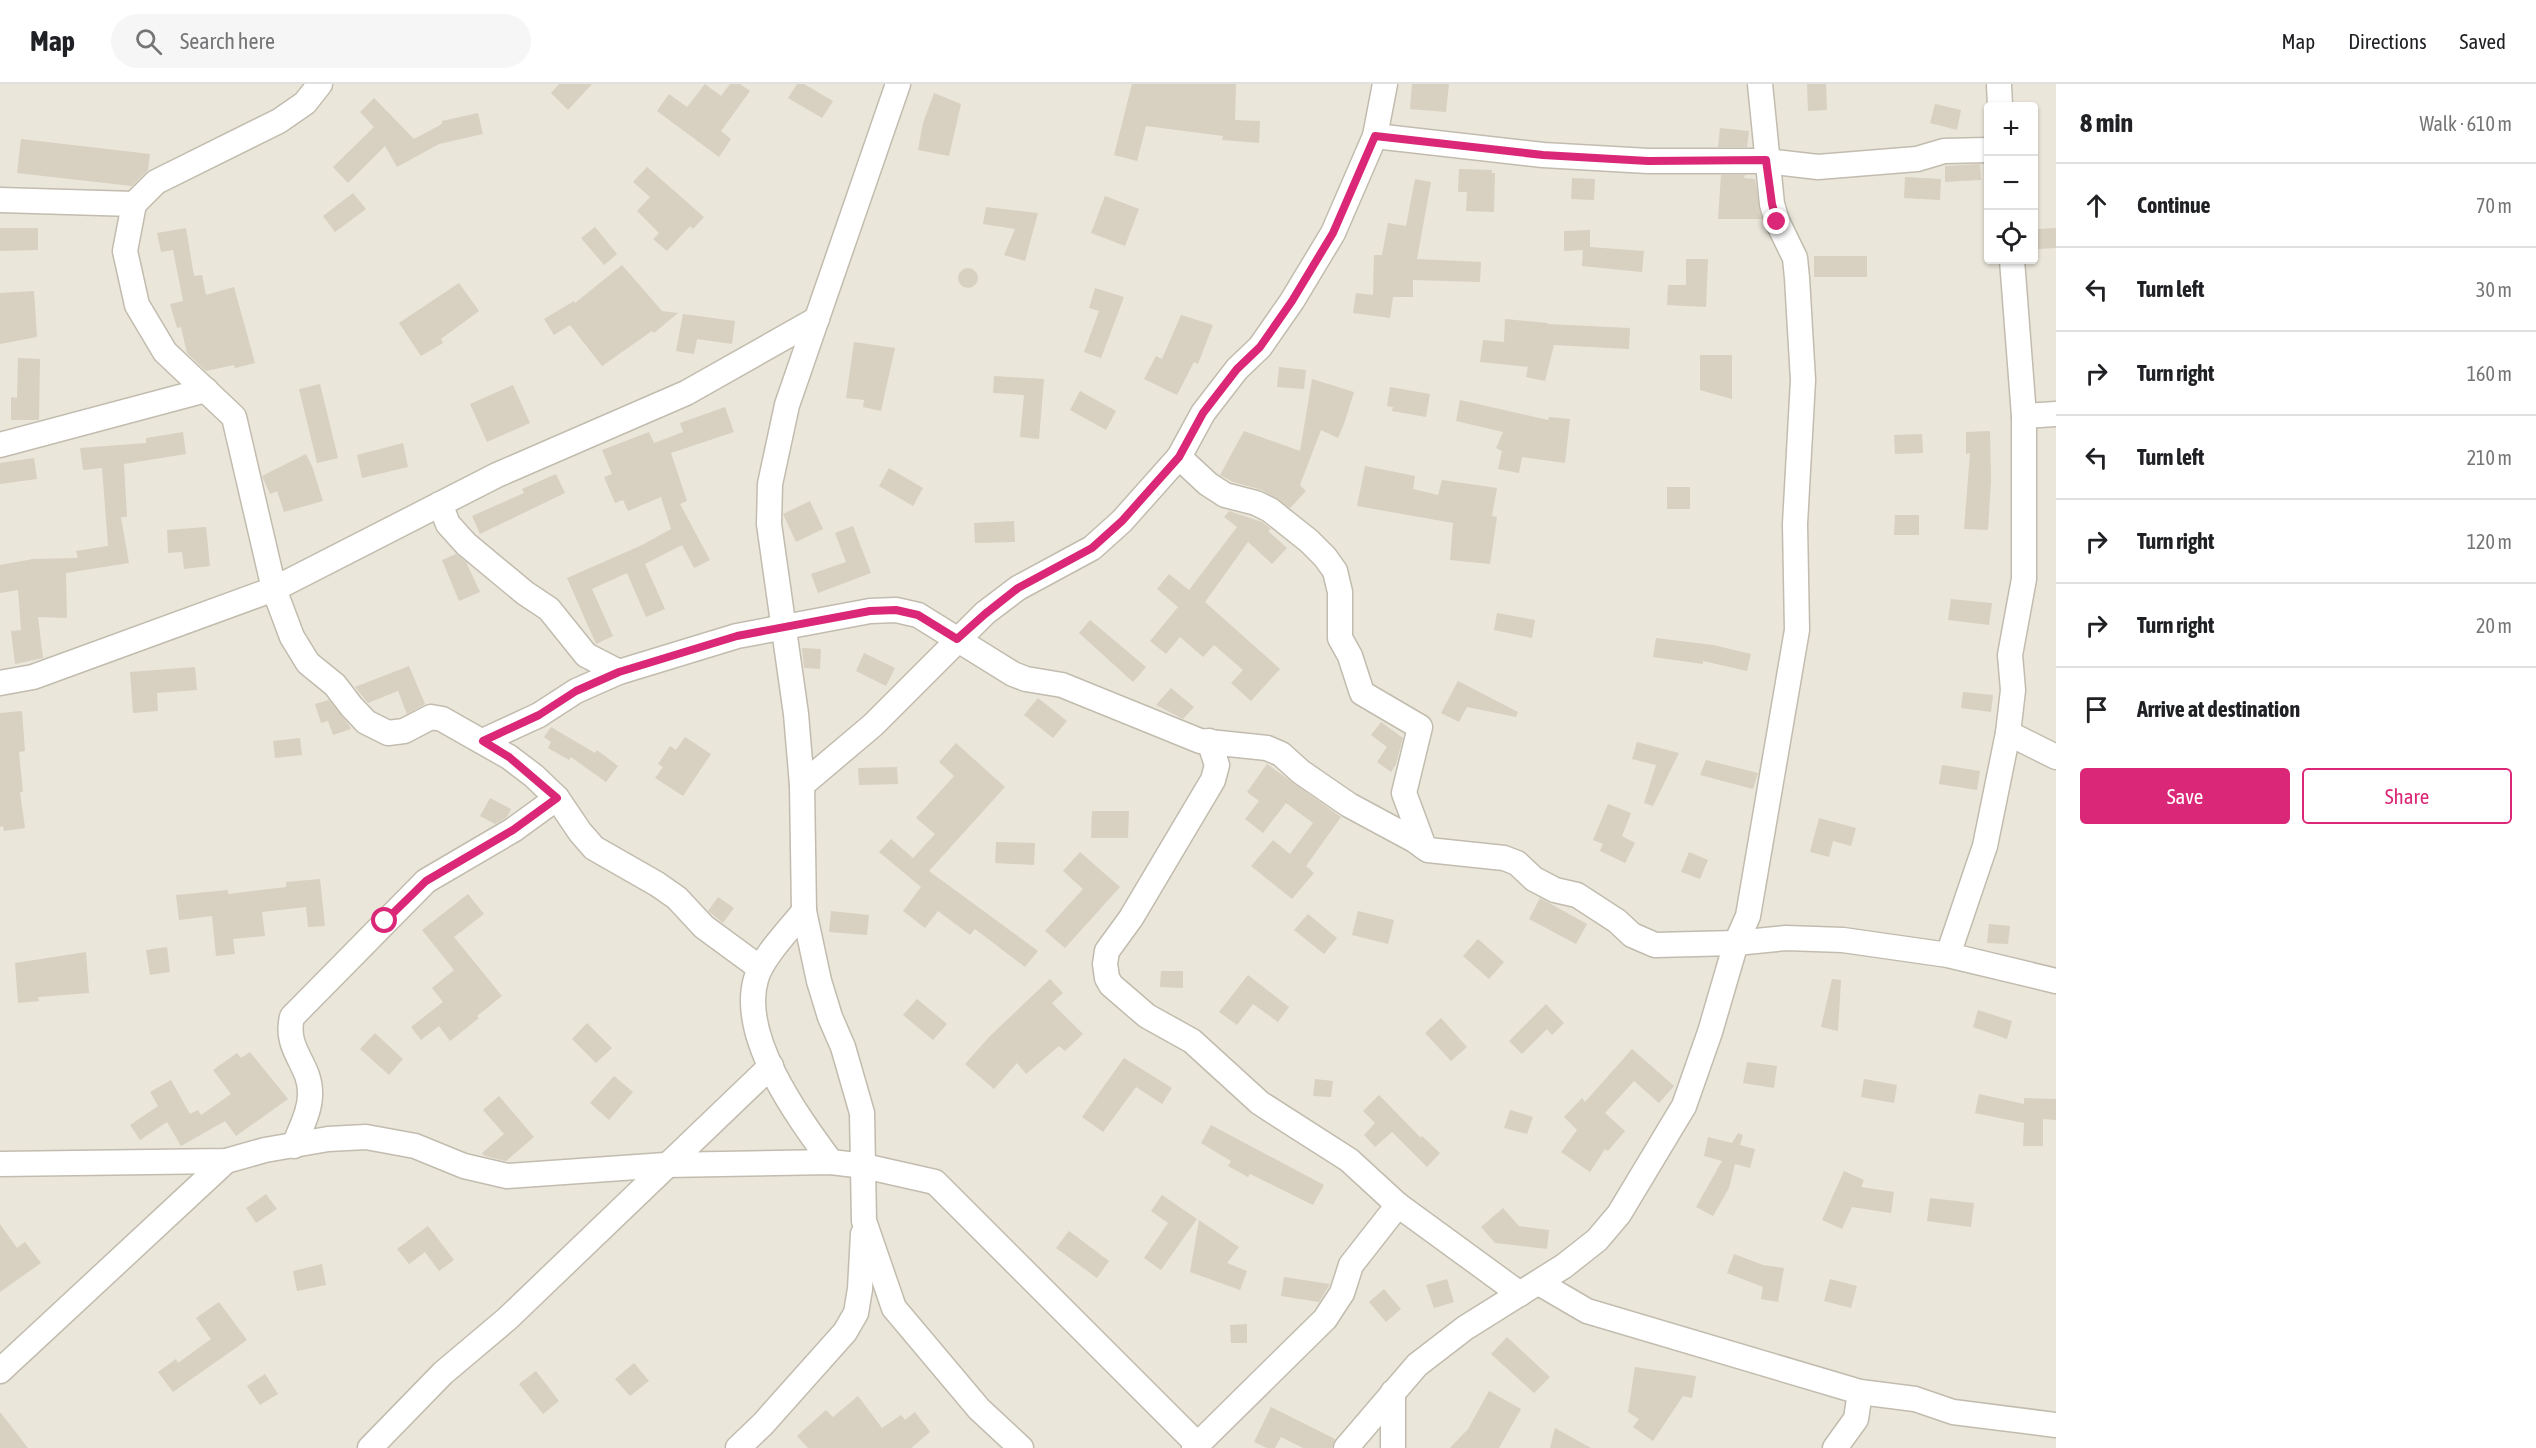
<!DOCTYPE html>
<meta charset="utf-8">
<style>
:root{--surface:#fff;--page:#f6f6f6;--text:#202124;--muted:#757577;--line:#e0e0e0;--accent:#db2777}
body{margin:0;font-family:"Asap Condensed",sans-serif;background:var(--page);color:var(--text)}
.controls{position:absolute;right:18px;top:18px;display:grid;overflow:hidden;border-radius:6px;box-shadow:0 2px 4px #0004}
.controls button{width:54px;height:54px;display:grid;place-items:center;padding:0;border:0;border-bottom:2px solid var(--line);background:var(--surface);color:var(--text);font:30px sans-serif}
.stop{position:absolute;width:18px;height:18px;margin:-14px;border:4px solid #db2777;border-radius:50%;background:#fff}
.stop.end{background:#db2777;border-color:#fff;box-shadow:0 2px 6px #0008}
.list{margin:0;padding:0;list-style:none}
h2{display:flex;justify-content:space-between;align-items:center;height:78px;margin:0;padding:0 24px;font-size:26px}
h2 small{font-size:20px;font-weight:400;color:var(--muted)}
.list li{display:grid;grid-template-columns:39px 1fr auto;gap:18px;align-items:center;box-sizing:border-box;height:84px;padding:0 24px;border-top:2px solid var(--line)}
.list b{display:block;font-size:22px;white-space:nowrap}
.list em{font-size:20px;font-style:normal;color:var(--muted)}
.actions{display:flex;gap:12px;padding:18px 24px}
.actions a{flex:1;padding:14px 0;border:2px solid var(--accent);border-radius:6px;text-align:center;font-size:21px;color:var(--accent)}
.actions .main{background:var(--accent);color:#fff}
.icon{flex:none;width:33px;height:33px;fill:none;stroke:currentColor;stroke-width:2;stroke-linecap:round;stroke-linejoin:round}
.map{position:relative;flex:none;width:2056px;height:1364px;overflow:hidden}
header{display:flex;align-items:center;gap:36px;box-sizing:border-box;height:84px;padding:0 30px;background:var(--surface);border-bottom:2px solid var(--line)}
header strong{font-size:28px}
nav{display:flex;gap:33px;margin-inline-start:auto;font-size:21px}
.search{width:420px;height:54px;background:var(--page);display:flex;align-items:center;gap:15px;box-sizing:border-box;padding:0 21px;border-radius:33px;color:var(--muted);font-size:22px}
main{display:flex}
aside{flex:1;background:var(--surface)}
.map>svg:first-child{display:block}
.residential{fill:#eae6da;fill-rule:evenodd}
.building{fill:#d8d0c1}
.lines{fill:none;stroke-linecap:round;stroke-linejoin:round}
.minor-casing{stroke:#c2bcae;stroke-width:27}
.minor{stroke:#fff;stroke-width:24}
.route{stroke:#db2777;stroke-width:8}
</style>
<header>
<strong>Map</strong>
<div class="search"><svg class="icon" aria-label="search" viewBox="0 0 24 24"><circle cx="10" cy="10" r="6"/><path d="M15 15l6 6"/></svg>Search here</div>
<nav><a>Map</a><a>Directions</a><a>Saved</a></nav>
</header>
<main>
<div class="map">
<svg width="2056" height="1364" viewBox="0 0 2056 1364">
<rect width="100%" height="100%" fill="#f6f3ec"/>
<path class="residential" d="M0,0H2056V1364H0ZM1988,22H2034V176H1988Z"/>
<g class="building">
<polygon points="559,0 592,0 568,26 551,9"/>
<polygon points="705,0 721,12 730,0 740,0 750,7 721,47 731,55 719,73 657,27 669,10 687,23"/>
<polygon points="797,0 804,0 833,17 822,34 788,14"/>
<polygon points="1132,0 1236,0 1235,36 1260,37 1259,59 1222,56 1223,52 1146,42 1137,77 1114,71"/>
<polygon points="1412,0 1449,0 1446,28 1410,25"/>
<polygon points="1807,0 1826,0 1827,26 1808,27"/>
<polygon points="934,9 961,20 949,72 918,66 923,39"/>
<polygon points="374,14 414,55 442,40 442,37 478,29 483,50 439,60 397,83 385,62 348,99 333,83 374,43 360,28"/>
<polygon points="1935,20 1961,26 1957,46 1930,39"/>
<polygon points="1720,44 1749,47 1747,63 1718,63"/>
<polygon points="21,55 150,70 148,86 132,102 17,89"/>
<polygon points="1980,80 1981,96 1945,98 1945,82"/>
<polygon points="647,83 704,133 693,145 690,142 667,167 653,155 659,149 637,127 650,113 633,98"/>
<polygon points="1459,85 1492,86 1492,89 1495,89 1494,128 1466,127 1467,108 1458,108"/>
<polygon points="1721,91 1745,91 1744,94 1755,95 1762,135 1718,135"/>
<polygon points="1905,93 1941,95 1940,116 1904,114"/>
<polygon points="1572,94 1595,95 1594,116 1571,115"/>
<polygon points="1415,95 1431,98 1417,175 1481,178 1480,198 1413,196 1413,213 1393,213 1390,234 1353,229 1356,209 1373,211 1374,171 1382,171 1388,139 1406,142"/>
<polygon points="353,109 366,125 335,148 323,132"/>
<polygon points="1105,112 1139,125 1125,162 1091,149"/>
<polygon points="986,123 1038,129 1025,177 1004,171 1015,145 983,140"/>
<polygon points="595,143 617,170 604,181 581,154"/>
<polygon points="0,144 38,144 38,166 0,167"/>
<polygon points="186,144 194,192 202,191 206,211 234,203 255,279 235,284 234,281 206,287 187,269 181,243 177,244 170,220 183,217 173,166 161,168 157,149"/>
<polygon points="2056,144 2056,164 2038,165 2037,145"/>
<polygon points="1590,146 1590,163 1644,167 1642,188 1582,182 1583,166 1564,167 1564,147"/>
<rect x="1814" y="172" width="53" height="21"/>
<polygon points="1686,175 1708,175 1706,223 1667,221 1668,201 1686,201"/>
<polygon points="622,181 662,227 678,229 654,249 652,247 602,282 570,241 554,251 544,235 574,217 575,219"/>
<circle cx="968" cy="194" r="10"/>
<polygon points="459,199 479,227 441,255 443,259 421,272 399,239"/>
<polygon points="1095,204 1124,213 1101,274 1084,268 1099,227 1089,224"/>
<polygon points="34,207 37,253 0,260 0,209"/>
<polygon points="683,230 735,237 732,260 697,255 694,270 676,267"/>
<polygon points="1181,231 1213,241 1198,280 1194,278 1177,311 1144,295 1156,272 1162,275"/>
<polygon points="1505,235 1548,239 1547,240 1630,244 1629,265 1554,261 1545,297 1526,293 1528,283 1480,278 1483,256 1504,258"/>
<polygon points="854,258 895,264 881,327 863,323 864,316 846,314"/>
<polygon points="1700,271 1732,271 1732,315 1700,306"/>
<polygon points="18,274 40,275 39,336 11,336 11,313 17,314"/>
<polygon points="1279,283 1306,286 1304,305 1277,303"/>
<polygon points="994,292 1044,295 1039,355 1020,353 1024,311 993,309"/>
<polygon points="1312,295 1354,308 1344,340 1338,354 1321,346 1300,401 1306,407 1294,420 1290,424 1262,406 1233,398 1220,391 1244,347 1300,367"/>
<polygon points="320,300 338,374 317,379 299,305"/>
<polygon points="513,301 530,339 487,358 470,320"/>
<polygon points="1390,303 1430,310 1426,333 1392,327 1393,323 1387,322"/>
<polygon points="1080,307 1116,327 1106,346 1070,326"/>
<polygon points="1460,316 1548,336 1549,333 1570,335 1565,379 1522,373 1519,389 1498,385 1502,367 1496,364 1503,348 1456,337"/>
<polygon points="725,323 734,348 671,369 687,417 680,420 710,476 694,484 682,461 645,480 665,525 646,533 627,489 592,505 613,552 596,560 567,494 642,461 671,445 661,413 628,427 623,416 615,419 604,393 612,390 602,366 649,348 654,359 683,348 680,339"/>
<polygon points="1990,347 1991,396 1988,446 1964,445 1970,369 1966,370 1966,348"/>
<polygon points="183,348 186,370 124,380 127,433 121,433 129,479 66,489 67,534 38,533 43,574 15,580 11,547 21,546 18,506 0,509 0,481 33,475 78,474 76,467 108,462 102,384 83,386 80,364 146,359 146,354"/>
<polygon points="1922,350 1923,369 1895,370 1894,351"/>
<polygon points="403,359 408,383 362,394 357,371"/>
<polygon points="306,370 312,382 323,417 284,428 277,407 270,410 262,392"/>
<polygon points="34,374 37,395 0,400 0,379"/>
<polygon points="1365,382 1415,392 1413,405 1438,411 1442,396 1497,404 1492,432 1497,433 1490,480 1450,476 1453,439 1357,422"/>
<polygon points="889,384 923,404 913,422 879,402"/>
<polygon points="556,390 565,409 480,450 472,432 524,409 522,405"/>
<rect x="1667" y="403" width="23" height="22"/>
<polygon points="810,417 823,445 796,458 783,430"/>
<polygon points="1229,427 1262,438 1271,445 1268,447 1287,464 1272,480 1248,458 1205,518 1280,585 1251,617 1231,599 1243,586 1214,561 1203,573 1180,553 1166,570 1150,557 1178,523 1157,505 1169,490 1189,506 1237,443 1224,433"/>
<polygon points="1895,431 1919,431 1919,451 1894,451"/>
<polygon points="1014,437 1015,458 975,459 974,439"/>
<polygon points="853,442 871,489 818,509 811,490 846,478 835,449"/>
<polygon points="206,443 210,482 184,485 182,468 168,469 167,446"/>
<polygon points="456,470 466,478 480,508 459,517 442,476"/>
<polygon points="1951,515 1992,519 1989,541 1948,536"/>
<polygon points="1497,529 1535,536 1532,554 1494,546"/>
<polygon points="1090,536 1146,583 1133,598 1079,549"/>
<polygon points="1656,554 1713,561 1751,570 1747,587 1703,577 1703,580 1653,573"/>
<polygon points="802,564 821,565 820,585 804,584"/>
<polygon points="864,569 895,584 886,602 856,587"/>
<polygon points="409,582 425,620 407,630 398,607 368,619 355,603"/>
<polygon points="195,583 197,606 157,609 158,627 133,629 130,588"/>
<polygon points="1458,597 1518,628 1516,633 1467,623 1459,638 1441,629"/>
<polygon points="1171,604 1194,623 1183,635 1156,621"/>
<polygon points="1963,608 1993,611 1991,628 1961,624"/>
<polygon points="1038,614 1067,637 1053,654 1024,631"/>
<polygon points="329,616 349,641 351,645 333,651 328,637 321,639 315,620"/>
<polygon points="22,627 25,667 19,668 23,708 20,708 25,744 4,747 3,742 0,743 0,629"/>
<polygon points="1381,638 1403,654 1396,680 1391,688 1377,678 1387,663 1371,651"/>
<polygon points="551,643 595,669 597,666 618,682 606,698 571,673 569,676 548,664 551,658 544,653"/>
<polygon points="685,653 711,670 683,712 655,694 663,683 658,680 670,662 676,666"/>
<polygon points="300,654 302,671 275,674 273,657"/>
<polygon points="1637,658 1679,669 1653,722 1644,719 1656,681 1632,675"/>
<polygon points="956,659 1005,703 929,787 1038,867 1025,883 975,845 970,851 938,827 925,844 903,827 921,803 879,768 891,755 913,774 935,750 916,734 954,692 939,678"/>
<polygon points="1706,676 1758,689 1753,705 1700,691"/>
<polygon points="1267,680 1341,733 1306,782 1314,789 1292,815 1251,782 1273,756 1290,770 1313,739 1286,719 1263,749 1245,735 1259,717 1247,708"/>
<polygon points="1942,681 1980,687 1977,706 1939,700"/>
<polygon points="897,683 898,700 859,701 858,684"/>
<polygon points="490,714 511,725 507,733 495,740 480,732"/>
<polygon points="1608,720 1631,729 1622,752 1635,759 1625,779 1600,767 1603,760 1593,756"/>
<polygon points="1092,727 1129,727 1128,754 1091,754"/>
<polygon points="1819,734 1856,744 1851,762 1833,757 1829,773 1810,768"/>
<polygon points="996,758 1035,759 1034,781 995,779"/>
<polygon points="1080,768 1120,803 1065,864 1045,847 1083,805 1063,787"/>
<polygon points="1689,768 1708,776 1700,795 1681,788"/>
<polygon points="320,795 325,842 308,843 306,823 262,828 265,852 233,855 235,870 216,872 212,832 179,836 176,811 228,806 228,810 286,803 286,798"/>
<polygon points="468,810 484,830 454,853 502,912 477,932 479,934 450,957 439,942 421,956 411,943 443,918 432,904 454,886 422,846"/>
<polygon points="718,813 734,824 723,839 708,827"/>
<polygon points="1540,814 1587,840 1576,860 1529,835"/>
<polygon points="831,827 869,831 867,851 829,848"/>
<polygon points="1358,827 1394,836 1388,860 1352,851"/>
<polygon points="1308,830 1337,854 1324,870 1294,846"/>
<polygon points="1989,840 2010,842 2008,860 1987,859"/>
<polygon points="1478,855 1504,878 1489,895 1463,872"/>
<polygon points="167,863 170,888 150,891 146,866"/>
<polygon points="86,868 89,909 38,913 39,917 18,919 15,879"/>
<polygon points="1161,887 1183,887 1183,904 1160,903"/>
<polygon points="1248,891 1289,923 1278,938 1253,920 1237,941 1219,928"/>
<polygon points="1050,895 1063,909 1052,919 1083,950 1065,967 1059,962 1026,990 1017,979 994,1005 965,980 989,953"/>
<polygon points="1832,895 1841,896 1838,947 1821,943"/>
<polygon points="917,915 947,940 933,956 903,931"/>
<polygon points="1546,920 1564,939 1552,951 1547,945 1522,970 1509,957"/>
<polygon points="1978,926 2012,937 2007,955 1973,943"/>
<polygon points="1441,934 1467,963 1451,977 1425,949"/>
<polygon points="587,939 612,964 596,979 572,955"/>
<polygon points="375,949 403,975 389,991 360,965"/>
<polygon points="1632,965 1674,1002 1659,1019 1634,997 1605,1029 1625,1047 1608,1067 1605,1065 1590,1088 1561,1068 1577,1046 1564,1033 1582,1014 1585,1018"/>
<polygon points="250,968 288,1015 236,1052 225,1037 181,1062 167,1038 140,1056 130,1041 158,1022 150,1008 171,996 190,1030 198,1026 201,1031 231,1010 213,986 237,969 241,974"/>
<polygon points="1124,974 1172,1004 1162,1020 1136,1003 1103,1048 1082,1033"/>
<polygon points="1747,978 1777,982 1774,1004 1743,999"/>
<polygon points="614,992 633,1008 609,1036 590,1019"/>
<polygon points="1315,995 1333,997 1331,1013 1313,1012"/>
<polygon points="1864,995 1897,1001 1894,1019 1861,1013"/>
<polygon points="1979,1010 2024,1020 2024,1014 2056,1015 2056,1036 2043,1035 2043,1062 2023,1062 2024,1039 1975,1029"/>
<polygon points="1379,1011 1421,1054 1422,1052 1440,1069 1427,1083 1392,1048 1375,1063 1364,1051 1375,1039 1363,1027"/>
<polygon points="499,1012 534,1053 506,1077 485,1072 482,1069 504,1050 483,1026"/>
<polygon points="1510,1026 1533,1033 1527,1050 1504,1044"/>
<polygon points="1211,1041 1324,1101 1313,1121 1250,1090 1248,1093 1228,1082 1231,1077 1201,1059"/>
<polygon points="1738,1049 1743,1051 1740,1061 1755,1065 1750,1084 1735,1080 1729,1104 1713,1132 1696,1123 1722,1077 1704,1072 1708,1053 1732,1059"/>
<polygon points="1844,1087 1864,1096 1861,1103 1894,1108 1891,1129 1852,1123 1842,1145 1822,1136"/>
<polygon points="266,1110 277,1125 256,1139 246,1124"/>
<polygon points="1162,1111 1197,1135 1161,1186 1144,1174 1168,1139 1151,1127"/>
<polygon points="1930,1114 1974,1119 1971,1143 1927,1137"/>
<polygon points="1503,1124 1519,1142 1549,1146 1547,1165 1495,1159 1481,1143"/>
<polygon points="1199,1136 1239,1163 1227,1179 1247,1187 1240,1206 1190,1188"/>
<polygon points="0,1140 17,1164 25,1158 41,1179 0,1208"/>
<polygon points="428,1142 454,1176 439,1187 425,1168 409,1180 397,1165"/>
<polygon points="1069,1147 1109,1177 1097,1194 1056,1164"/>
<polygon points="1734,1170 1763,1181 1784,1184 1778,1218 1761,1215 1763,1203 1727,1189"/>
<polygon points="322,1180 326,1201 297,1207 293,1187"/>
<polygon points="1284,1193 1330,1200 1319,1218 1281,1212"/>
<polygon points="1447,1195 1454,1218 1434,1224 1426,1201"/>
<polygon points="1830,1195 1857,1202 1851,1224 1824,1217"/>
<polygon points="1384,1205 1401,1225 1386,1238 1369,1218"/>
<polygon points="219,1218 247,1256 173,1308 158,1288 176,1275 178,1279 211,1255 196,1234"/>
<polygon points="1247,1240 1247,1259 1231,1259 1230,1241"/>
<polygon points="1507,1253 1550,1293 1534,1309 1491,1270"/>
<polygon points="634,1279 649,1297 630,1312 615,1295"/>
<polygon points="1635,1283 1696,1292 1692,1314 1683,1312 1653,1357 1633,1343 1639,1335 1628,1328"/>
<polygon points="536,1287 559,1317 543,1330 519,1300"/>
<polygon points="265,1290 278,1310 260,1321 247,1302"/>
<polygon points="1489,1307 1521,1325 1499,1364 1450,1364 1468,1345"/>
<polygon points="858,1312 882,1344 901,1331 905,1336 915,1328 930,1348 911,1364 808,1364 797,1352 826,1326 833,1333"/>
<polygon points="1271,1323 1335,1355 1332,1364 1303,1364 1281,1353 1275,1364 1267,1364 1254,1358"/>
<polygon points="0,1328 28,1364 0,1364"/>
<polygon points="1555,1344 1591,1364 1550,1364"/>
</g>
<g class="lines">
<g class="minor-casing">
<g id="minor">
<polyline points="320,0 305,19 279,37 156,98 134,120 125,167 137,221 165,268 234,333 274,505 292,553 308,579 335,601 351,622 366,638 388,649 404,647 431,633 442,635 509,673 534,692 557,714 580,748 594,764 657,800 677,814 704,843 760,884"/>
<polyline points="898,0 787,321 770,400 769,440 796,630 802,701 804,827 819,897 830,933 843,963 862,1029 864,1137 894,1224 979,1325 1021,1364"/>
<polyline points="1999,0 2000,22"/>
<polyline points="1375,52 1385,0"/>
<polyline points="0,116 134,120"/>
<polyline points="2024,332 2056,330"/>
<polyline points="0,361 206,306"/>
<polyline points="1179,373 1208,400 1225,411 1256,419 1270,426 1309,457 1325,473 1335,487 1340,508 1340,554 1350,572 1362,609 1420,643 1404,709 1424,763"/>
<polyline points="440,420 448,440 466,460 525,509 549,525 586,571 619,588"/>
<polyline points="0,599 33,593 274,505 497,391 686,309 817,235"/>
<polyline points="2008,649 2056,673"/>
<polyline points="483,657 539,631 576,607 619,588 737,552 870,527 896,526 918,531 1013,590 1026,595 1062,601 1200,657 1267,664 1281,670 1301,688 1349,721 1414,756 1428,766 1504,774 1517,779 1534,795 1555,806 1577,811 1617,837 1632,851 1655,861 1736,859 1786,854 1843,856 1948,871 2056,897"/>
<polyline points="1209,657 1217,681 1213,696 1131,834 1107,867 1105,880 1107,894 1111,901 1147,932 1192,957 1260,1019 1349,1076 1398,1121 1520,1210"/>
<polyline points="802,701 873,641 985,529 1018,504 1092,464 1122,437 1179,373 1203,329 1237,285 1260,263 1292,217 1333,149 1375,52 1543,71 1648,77 1766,77 1818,83 1917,75 1944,67 1988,66"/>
<path d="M804,827C790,845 762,873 756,895C739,953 798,1033 831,1078"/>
<polyline points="1948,871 1985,762 2008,649 2013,606 2010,571 2024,495 2024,332 2012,176"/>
<path d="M294,1062C300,1045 311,1026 310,1008C310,980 284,965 292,933L426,797L513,746L557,714"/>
<polyline points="0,1080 226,1077 265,1066 328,1055 366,1053 415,1062 464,1082 507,1092 665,1081 831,1078 864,1082 935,1098 1197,1360"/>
<polyline points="1539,1199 1587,1227 1860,1308 1915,1315 1953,1328 2056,1341"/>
<polyline points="0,1287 226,1077"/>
<polyline points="1393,1308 1393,1364"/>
<polyline points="370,1364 443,1289 507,1235 771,982"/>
<polyline points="738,1364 763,1340 845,1248 856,1229 860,1205 863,1150"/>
<polyline points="1194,1364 1325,1235 1342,1209 1351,1181 1398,1121"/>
<polyline points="1346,1364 1417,1281 1465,1244 1564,1182 1597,1156 1619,1130 1684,1022 1710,948 1736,859 1748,832 1797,546 1795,440 1803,296 1797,194 1795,174 1777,137 1772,120 1760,0"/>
<polyline points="1835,1364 1856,1335 1860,1308"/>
</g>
</g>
<use href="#minor" class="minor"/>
</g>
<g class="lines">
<polyline class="route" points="385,837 426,797 513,746 557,714 509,673 483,657 539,631 576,607 619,588 737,552 870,527 896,526 918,531 957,555 985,530 1018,504 1092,464 1122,437 1179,373 1203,329 1237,285 1260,263 1292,217 1333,149 1375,52 1543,71 1648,77 1766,76 1772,120 1777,138"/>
</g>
</svg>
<div class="controls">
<button>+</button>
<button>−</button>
<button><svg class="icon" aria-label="locate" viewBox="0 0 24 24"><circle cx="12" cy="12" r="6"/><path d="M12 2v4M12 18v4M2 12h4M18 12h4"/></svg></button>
</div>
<div class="stop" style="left:385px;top:837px"></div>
<div class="stop end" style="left:1777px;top:138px"></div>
</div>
<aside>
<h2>8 min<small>Walk · 610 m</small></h2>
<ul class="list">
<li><svg class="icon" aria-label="ahead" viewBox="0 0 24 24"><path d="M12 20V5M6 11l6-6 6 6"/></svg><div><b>Continue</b></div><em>70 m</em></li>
<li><svg class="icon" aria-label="left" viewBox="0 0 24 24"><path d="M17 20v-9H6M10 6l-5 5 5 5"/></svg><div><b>Turn left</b></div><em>30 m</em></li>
<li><svg class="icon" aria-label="right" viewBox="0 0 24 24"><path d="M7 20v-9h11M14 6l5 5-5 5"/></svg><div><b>Turn right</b></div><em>160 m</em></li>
<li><svg class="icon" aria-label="left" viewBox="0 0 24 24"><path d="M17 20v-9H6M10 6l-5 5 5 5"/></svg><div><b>Turn left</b></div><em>210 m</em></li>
<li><svg class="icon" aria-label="right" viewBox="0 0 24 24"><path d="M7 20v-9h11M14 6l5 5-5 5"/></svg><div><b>Turn right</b></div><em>120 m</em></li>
<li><svg class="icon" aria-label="right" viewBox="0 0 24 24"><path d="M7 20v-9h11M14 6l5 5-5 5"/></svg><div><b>Turn right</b></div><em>20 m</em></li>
<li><svg class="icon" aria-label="arrive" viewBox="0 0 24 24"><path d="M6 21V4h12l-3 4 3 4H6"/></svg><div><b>Arrive at destination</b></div></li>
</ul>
<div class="actions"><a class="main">Save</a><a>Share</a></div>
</aside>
</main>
